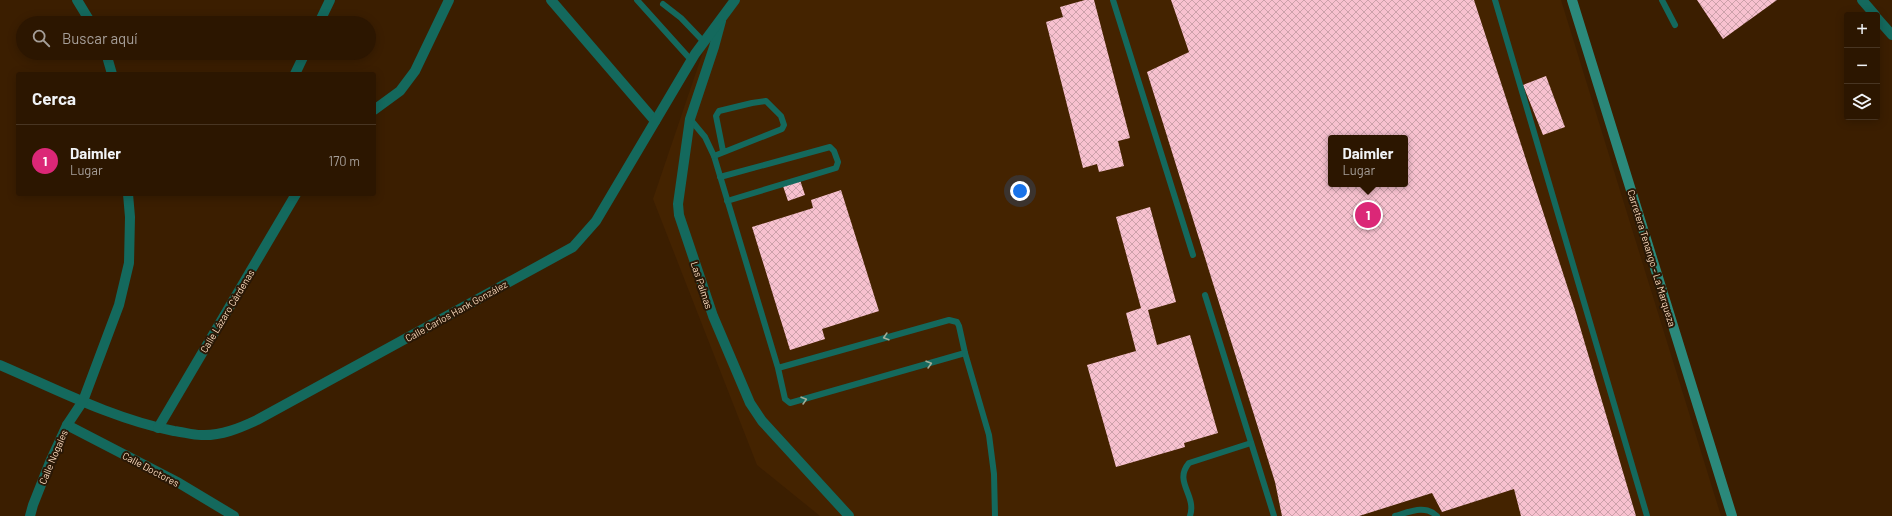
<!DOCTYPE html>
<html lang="es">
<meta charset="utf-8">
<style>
:root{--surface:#2c1600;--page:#38230f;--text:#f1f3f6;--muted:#a69f99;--line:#483522;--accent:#db2777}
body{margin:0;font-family:Barlow,sans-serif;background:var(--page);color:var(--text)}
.controls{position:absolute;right:12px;top:12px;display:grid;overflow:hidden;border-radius:4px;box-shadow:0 2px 10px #0003}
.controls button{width:36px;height:36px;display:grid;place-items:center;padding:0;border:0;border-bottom:1px solid var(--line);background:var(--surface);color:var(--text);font:20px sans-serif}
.you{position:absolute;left:1020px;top:191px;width:14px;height:14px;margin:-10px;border:3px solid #fff;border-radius:50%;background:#1a73e8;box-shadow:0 0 0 6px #1a73e833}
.badge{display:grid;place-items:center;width:26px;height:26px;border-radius:50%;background:var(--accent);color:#fff;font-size:13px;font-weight:700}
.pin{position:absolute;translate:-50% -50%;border:2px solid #fff;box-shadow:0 1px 4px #0006}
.popup{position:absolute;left:1328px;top:135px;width:80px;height:52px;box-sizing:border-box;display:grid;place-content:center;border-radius:4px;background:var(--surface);filter:drop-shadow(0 1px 3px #0005);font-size:13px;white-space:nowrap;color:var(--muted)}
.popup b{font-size:15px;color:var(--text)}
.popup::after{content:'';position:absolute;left:50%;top:100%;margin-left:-8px;border:8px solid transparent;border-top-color:var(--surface)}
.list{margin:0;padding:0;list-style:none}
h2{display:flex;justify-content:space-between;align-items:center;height:52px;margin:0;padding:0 16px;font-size:17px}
h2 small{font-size:13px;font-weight:400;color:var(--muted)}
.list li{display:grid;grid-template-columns:26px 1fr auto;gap:12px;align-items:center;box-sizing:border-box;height:72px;padding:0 16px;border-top:1px solid var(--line)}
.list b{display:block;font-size:15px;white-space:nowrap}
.list p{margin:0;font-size:13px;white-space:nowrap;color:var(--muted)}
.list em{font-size:13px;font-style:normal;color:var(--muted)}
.icon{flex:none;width:22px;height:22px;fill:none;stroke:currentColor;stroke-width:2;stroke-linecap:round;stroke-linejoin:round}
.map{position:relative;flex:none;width:1892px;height:516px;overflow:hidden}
.search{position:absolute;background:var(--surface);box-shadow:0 2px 10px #0003;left:16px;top:16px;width:360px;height:44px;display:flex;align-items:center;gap:10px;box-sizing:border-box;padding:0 14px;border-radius:22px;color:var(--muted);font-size:15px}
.panel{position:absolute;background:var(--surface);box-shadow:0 2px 10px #0003;left:16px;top:72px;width:360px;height:124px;border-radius:4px}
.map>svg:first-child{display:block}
.built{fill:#442300;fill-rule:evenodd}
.building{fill:url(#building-cross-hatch);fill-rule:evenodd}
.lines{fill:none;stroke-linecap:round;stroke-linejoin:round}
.service{stroke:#14695d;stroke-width:6}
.minor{stroke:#14695d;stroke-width:10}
.secondary{stroke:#2b897b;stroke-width:10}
.oneway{stroke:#9fad98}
.labels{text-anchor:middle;stroke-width:4;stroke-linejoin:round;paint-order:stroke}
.street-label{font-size:10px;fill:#fcdbbf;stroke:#2a1806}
</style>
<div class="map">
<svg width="1892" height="516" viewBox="0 0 1892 516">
<defs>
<pattern id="building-cross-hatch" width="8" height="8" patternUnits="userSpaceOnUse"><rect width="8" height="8" fill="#f7c1cf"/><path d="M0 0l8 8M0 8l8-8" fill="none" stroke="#cca1aa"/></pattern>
</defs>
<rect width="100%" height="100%" fill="#3b1e00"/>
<path class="built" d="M740,0H1561L1721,516H820L757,465L653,199L706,43ZM1331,138H1405V184H1331Z"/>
<g class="building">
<polygon points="1085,0 1094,0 1130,138 1118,141 1124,166 1099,172 1097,164 1083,168 1046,22 1063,17 1060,7"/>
<path d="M1171,0H1474L1575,310L1636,516H1521L1514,489L1442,512L1432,493L1359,516H1282L1275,482L1147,72L1189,52ZM1331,138H1405V184H1331Z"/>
<polygon points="1697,0 1777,0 1723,39"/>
<polygon points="1546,76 1565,127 1543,135 1523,85"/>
<polygon points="800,180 805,195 788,201 783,186"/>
<polygon points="841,190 879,311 822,329 825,339 790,350 752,227 813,208 811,200"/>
<polygon points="1150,207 1176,302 1148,310 1157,345 1190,335 1218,433 1184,443 1185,447 1116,467 1087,365 1136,351 1126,313 1141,308 1116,217"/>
</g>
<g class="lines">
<g class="service">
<polyline points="637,0 691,60"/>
<polyline points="1113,0 1193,255"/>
<polyline points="1495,0 1647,516"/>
<polyline points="1662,0 1675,25"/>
<polyline points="663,4 681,18 703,41"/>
<polyline points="690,119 705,137 714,156 778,368 785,399 790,403 965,353 959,326 957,322 949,320 778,368"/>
<polyline points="714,156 782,129 784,125 781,116 766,101 752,103 719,111 716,116 723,151"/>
<polyline points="720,177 830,147 834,151 838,162 836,168 727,201"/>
<polyline points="1205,295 1274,516"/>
<polyline points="965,353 989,435 994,474 995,516"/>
<path d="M1190,516C1197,495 1173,482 1189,463L1251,443"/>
<path d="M1395,516C1409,512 1425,504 1437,516"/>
</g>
<g class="minor">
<polyline points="77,0 91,23"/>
<polyline points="551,0 655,121"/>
<polyline points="1862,0 1875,15"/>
<polyline points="1877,18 1892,35"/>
<polyline points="721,21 714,47 690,119 678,204 679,215 713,316 750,403 762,421 849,516"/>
<polyline points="319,23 330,0"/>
<polyline points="106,53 112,74"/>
<polyline points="295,74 305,53"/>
<polyline points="374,110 400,91 415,71 449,0"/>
<path d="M0,365C56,389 113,419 174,431C183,432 193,435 201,435C221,436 240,428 257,420L573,247L596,221L695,54L735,0"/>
<polyline points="67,425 179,483 234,516"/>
<polyline points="158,428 296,194"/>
<polyline points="30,516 33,505 50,462 67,425 83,401 119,305 129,263 130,217 128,194"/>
</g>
<polyline class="secondary" points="1572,0 1732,516"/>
</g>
<defs><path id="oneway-chevron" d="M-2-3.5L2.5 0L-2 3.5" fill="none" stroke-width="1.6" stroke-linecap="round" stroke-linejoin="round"/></defs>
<g class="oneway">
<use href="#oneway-chevron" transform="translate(886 337) rotate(164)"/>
<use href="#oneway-chevron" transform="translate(929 364) rotate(-16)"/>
<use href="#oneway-chevron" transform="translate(804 400) rotate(-16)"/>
</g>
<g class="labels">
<g class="street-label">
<text transform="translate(1652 258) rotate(73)" y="4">Carretera Tenango - La Marqueza</text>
<text transform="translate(702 285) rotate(72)" y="4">Las Palmas</text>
<text transform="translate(227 311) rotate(-59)" y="4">Calle Lázaro Cárdenas</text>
<text transform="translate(456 311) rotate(-29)" y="4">Calle Carlos Hank González</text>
<text transform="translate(53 457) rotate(-67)" y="4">Calle Nogales</text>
<text transform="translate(151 469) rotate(28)" y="4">Calle Doctores</text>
</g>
</g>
</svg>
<div class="controls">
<button>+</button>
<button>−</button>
<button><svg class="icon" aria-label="layers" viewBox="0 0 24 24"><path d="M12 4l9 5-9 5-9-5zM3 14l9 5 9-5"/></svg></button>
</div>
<div class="you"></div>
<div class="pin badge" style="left:1368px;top:215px">1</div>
<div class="popup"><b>Daimler</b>Lugar</div>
<div class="search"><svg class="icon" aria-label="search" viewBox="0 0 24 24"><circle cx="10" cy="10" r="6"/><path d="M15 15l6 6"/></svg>Buscar aquí</div>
<section class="panel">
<h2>Cerca<small></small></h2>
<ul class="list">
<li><span class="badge">1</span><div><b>Daimler</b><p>Lugar</p></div><em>170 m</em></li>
</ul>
</section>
</div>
